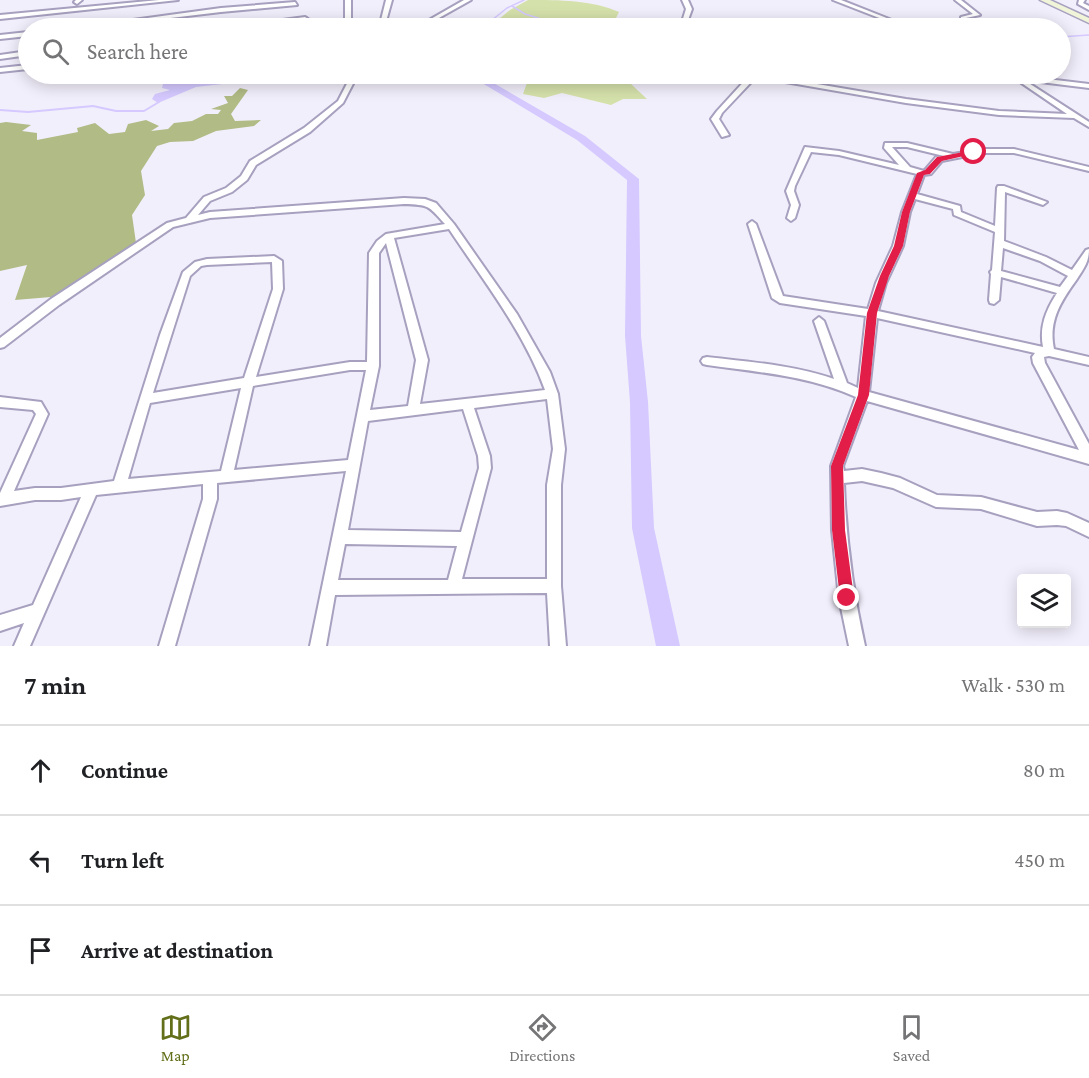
<!DOCTYPE html>
<meta charset="utf-8">
<style>
:root{--surface:#fff;--page:#f2f2f2;--text:#202124;--muted:#757577;--line:#e0e0e0;--accent:#636f19}
body{margin:0;font-family:"Crimson Pro",serif;background:var(--page);color:var(--text)}
.controls{position:absolute;right:18px;bottom:18px;display:grid;overflow:hidden;border-radius:6px;box-shadow:0 3px 15px #0003}
.controls button{width:54px;height:54px;display:grid;place-items:center;padding:0;border:0;border-bottom:2px solid var(--line);background:var(--surface);color:var(--text);font:30px sans-serif}
.stop{position:absolute;width:18px;height:18px;margin:-14px;border:4px solid #e11d48;border-radius:50%;background:#fff}
.stop.end{background:#e11d48;border-color:#fff;box-shadow:0 2px 6px #0008}
.list{margin:0;padding:0;list-style:none}
h2{display:flex;justify-content:space-between;align-items:center;height:78px;margin:0;padding:0 24px;font-size:26px}
h2 small{font-size:20px;font-weight:400;color:var(--muted)}
.list li{display:grid;grid-template-columns:39px 1fr auto;gap:18px;align-items:center;box-sizing:border-box;height:90px;padding:0 24px;border-top:2px solid var(--line)}
.list b{display:block;font-size:22px;white-space:nowrap}
.list em{font-size:20px;font-style:normal;color:var(--muted)}
.icon{flex:none;width:33px;height:33px;fill:none;stroke:currentColor;stroke-width:2;stroke-linecap:round;stroke-linejoin:round}
.map{position:relative;flex:none;width:1089px;height:646px;overflow:hidden}
.search{position:absolute;background:var(--surface);box-shadow:0 3px 15px #0003;left:18px;right:18px;top:18px;height:66px;display:flex;align-items:center;gap:15px;box-sizing:border-box;padding:0 21px;border-radius:33px;color:var(--muted);font-size:22px}
.sheet{height:348px;background:var(--surface)}
nav{display:flex;justify-content:space-around;align-items:center;box-sizing:border-box;height:84px;border-top:2px solid var(--line);background:var(--surface);font-size:16px;color:var(--muted)}
nav a{display:grid;justify-items:center;gap:3px}
nav .on{color:var(--accent)}
.map>svg:first-child{display:block}
.green{fill:#d5e1ab}
.forest{fill:#b0bb85}
.water{fill:#d5c9ff}
.lines{fill:none;stroke-linecap:round;stroke-linejoin:round}
.stream-far1{stroke:#d5c9ff;stroke-width:1.5}
.stream{stroke:#d5c9ff;stroke-width:2}
.river{fill:#d5c9ff;fill-rule:evenodd}
.street-casing{stroke:#a7a0bf;stroke-width:4}
.secondary-casing{stroke:#a7a0bf;stroke-width:3}
.street{fill:#fff;fill-rule:evenodd}
.secondary{fill:#f0f5d9;fill-rule:evenodd}
.route{fill:#e11d48}
</style>
<div class="map">
<svg width="1089" height="646" viewBox="0 0 1089 646">
<rect width="100%" height="100%" fill="#f2effc"/>
<g class="green">
<path d="M528,0C560,0 592,0 619,12L614,22L621,28H488L510,10Z"/>
<polygon points="491,74 627,74 631,84 647,99 623,99 611,105 562,93 544,98 523,94 528,80 506,79"/>
</g>
<polygon class="forest" points="240,88 248,90 231,114 235,121 261,120 254,126 216,131 193,141 170,142 157,146 141,171 145,195 132,215 136,243 51,297 15,300 27,265 0,271 0,123 6,122 31,125 22,131 37,133 37,140 78,132 77,128 95,123 109,134 125,132 128,124 146,120 159,126 151,131 168,129 174,123 192,121 206,114 218,114 221,110 211,109 228,103 224,96 232,96"/>
<polygon class="water" points="221,74 265,74 240,82 196,87 158,103 152,99 155,94 170,90 162,88 163,84 182,76 190,76 189,80"/>
<g class="lines">
<g class="stream-far1">
<polyline points="512,6 525,14 570,28"/>
<polyline points="482,28 507,8 524,0"/>
<polyline points="800,28 829,28"/>
<polyline points="1060,37 1089,35"/>
</g>
<polyline class="stream" points="0,110 28,112 93,106 116,111 144,111 159,102"/>
<polygon class="river" points="467,74 478,74 585,136 639,179 641,336 648,402 654,528 680,646 656,646 632,528 630,402 625,336 627,180 577,140"/>
<g class="street-casing">
<g id="street">
<polygon points="76,0 82,0 77,4 74,2"/>
<polygon points="159,0 178,0 0,19 0,15"/>
<path d="M345,0H351V22L380,24L386,0H392L385,25L405,28C386,30 366,24 347,25C332,25 318,30 303,28L345,22Z"/>
<polygon points="464,0 471,0 421,28 415,28"/>
<polygon points="682,0 688,0 692,9 688,20 709,20 711,21 711,23 686,24 684,28 680,28 686,9"/>
<polygon points="833,0 841,0 912,28 905,28"/>
<polygon points="955,0 961,0 980,15 961,19 961,17 973,14"/>
<polygon points="1079,0 1085,0 1083,3 1089,6 1089,10 1078,4"/>
<polygon points="295,2 297,5 221,12 86,28 74,28 221,8"/>
<polygon points="305,17 308,19 307,20 236,28 223,28"/>
<polygon points="28,32 28,36 0,39 0,35"/>
<polygon points="28,51 28,55 0,59 0,55"/>
<polygon points="28,65 28,69 0,72 0,68"/>
<path d="M352,74H358L343,103L310,132L256,165L247,180L232,192L210,201L198,215L210,212L404,198L425,199L436,203L454,224L517,314L550,372L558,394L565,449L561,485V586L566,646H550L547,593L335,595L326,646H310L346,471L217,483V499L175,646H159L203,499V484L96,495L30,646H14L24,623L0,631V615L33,605L81,497L61,500H35L0,506V493L36,414L33,410L0,407V397L41,402L48,414L14,491L35,488H61L114,481L160,335L183,272L195,262L207,259L274,256L282,261L283,289L256,377L350,362H367L369,253L377,241L386,234L445,224C428,205 429,205 404,204L210,218L173,227L59,305L4,347L0,348V338L51,299L167,223L186,218L204,197L226,188L241,176L250,161L304,128L338,101ZM449,229C483,280 524,332 545,390L420,404L428,360L394,238ZM386,243L416,360L408,406L370,410L379,366V253ZM272,262L273,289L244,378L153,393L190,276L201,266L207,265ZM350,370H366L348,460L234,470L253,386ZM241,388L221,471L128,479L150,403ZM547,399L553,449L547,485V579H462L491,468L490,456L474,408ZM463,409L478,456L479,468L461,532L348,530L368,421ZM345,544L457,546L448,580H338Z"/>
<polygon points="745,74 758,74 906,99 999,111 1067,114 1014,78 995,76 913,76 910,74 1006,74 1089,84 1089,88 1024,80 1089,122 1089,127 1074,118 999,115 906,103 756,77 722,113 719,119 729,135 722,137 711,119 717,111 749,76"/>
<path d="M885,143H907L953,154L982,149H1014L1089,167V171L1014,153H982L942,161L931,174L924,175L917,194L960,206L961,212L995,226L997,188L998,186H1004L1047,202L1043,205L1005,192L1004,241L1046,257L1072,270L1086,250L1089,249C1089,262 1084,268 1077,279C1061,301 1048,321 1054,349L1089,357V365L1049,356L1044,357L1045,363L1089,444V464L867,401L843,466L844,471L862,469L881,473L900,478L937,495L981,497L1037,512L1057,511L1067,513L1089,523V537L1066,526L1057,525L1037,526L981,509L936,507L893,488L862,481L844,483C846,539 853,592 865,646H849L839,598L832,530L831,466L856,397C809,376 758,372 707,365L703,364L701,361L703,358L707,357C750,362 793,365 834,379L814,321L819,317L824,321L847,383L858,388L866,316L780,303L772,298L748,224L752,221L756,224L783,296L868,309L876,283L893,246L902,212L917,174L839,155L811,152L795,186L794,191L799,205L795,218L791,221L787,218L791,205L786,191L805,147L839,151L899,165L884,148ZM892,147H907L944,156L936,157L924,171L910,167ZM915,199L953,209L954,215L995,232L992,270L990,272L991,274L989,300L990,303L994,304L999,300L1001,277L1057,293C1046,310 1039,327 1043,347L878,311L886,283L903,246L910,212ZM1003,248L1040,261L1068,276L1060,287L1001,271ZM877,318L1035,353L1032,357L1033,363L1079,450L869,392Z"/>
</g>
</g>
<g class="secondary-casing">
<polygon id="secondary" points="1040,0 1050,0 1089,18 1089,23"/>
</g>
<use href="#street" class="street"/>
<use href="#secondary" class="secondary"/>
</g>
<polygon class="route" points="974,150 977,153 942,161 930,174 924,175 910,212 903,246 889,276 877,313 869,395 843,466 845,530 854,598 852,603 847,605 842,603 840,598 832,530 831,466 858,395 867,313 880,276 894,246 902,212 917,173 925,170 937,157"/>
</svg>
<div class="controls">
<button><svg class="icon" aria-label="layers" viewBox="0 0 24 24"><path d="M12 4l9 5-9 5-9-5zM3 14l9 5 9-5"/></svg></button>
</div>
<div class="stop" style="left:974px;top:152px"></div>
<div class="stop end" style="left:847px;top:598px"></div>
<div class="search"><svg class="icon" aria-label="search" viewBox="0 0 24 24"><circle cx="10" cy="10" r="6"/><path d="M15 15l6 6"/></svg>Search here</div>
</div>
<section class="sheet">
<h2>7 min<small>Walk · 530 m</small></h2>
<ul class="list">
<li><svg class="icon" aria-label="ahead" viewBox="0 0 24 24"><path d="M12 20V5M6 11l6-6 6 6"/></svg><div><b>Continue</b></div><em>80 m</em></li>
<li><svg class="icon" aria-label="left" viewBox="0 0 24 24"><path d="M17 20v-9H6M10 6l-5 5 5 5"/></svg><div><b>Turn left</b></div><em>450 m</em></li>
<li><svg class="icon" aria-label="arrive" viewBox="0 0 24 24"><path d="M6 21V4h12l-3 4 3 4H6"/></svg><div><b>Arrive at destination</b></div></li>
</ul>
</section>
<nav>
<a class="on"><svg class="icon" aria-label="map" viewBox="0 0 24 24"><path d="M3 6l6-2 6 2 6-2v14l-6 2-6-2-6 2zM9 4v14M15 6v14"/></svg>Map</a>
<a><svg class="icon" aria-label="directions" viewBox="0 0 24 24"><path d="M12 3l9 9-9 9-9-9zM9 14v-3h6M13 9l2 2-2 2"/></svg>Directions</a>
<a><svg class="icon" aria-label="saved" viewBox="0 0 24 24"><path d="M7 4h10v16l-5-4-5 4z"/></svg>Saved</a>
</nav>
